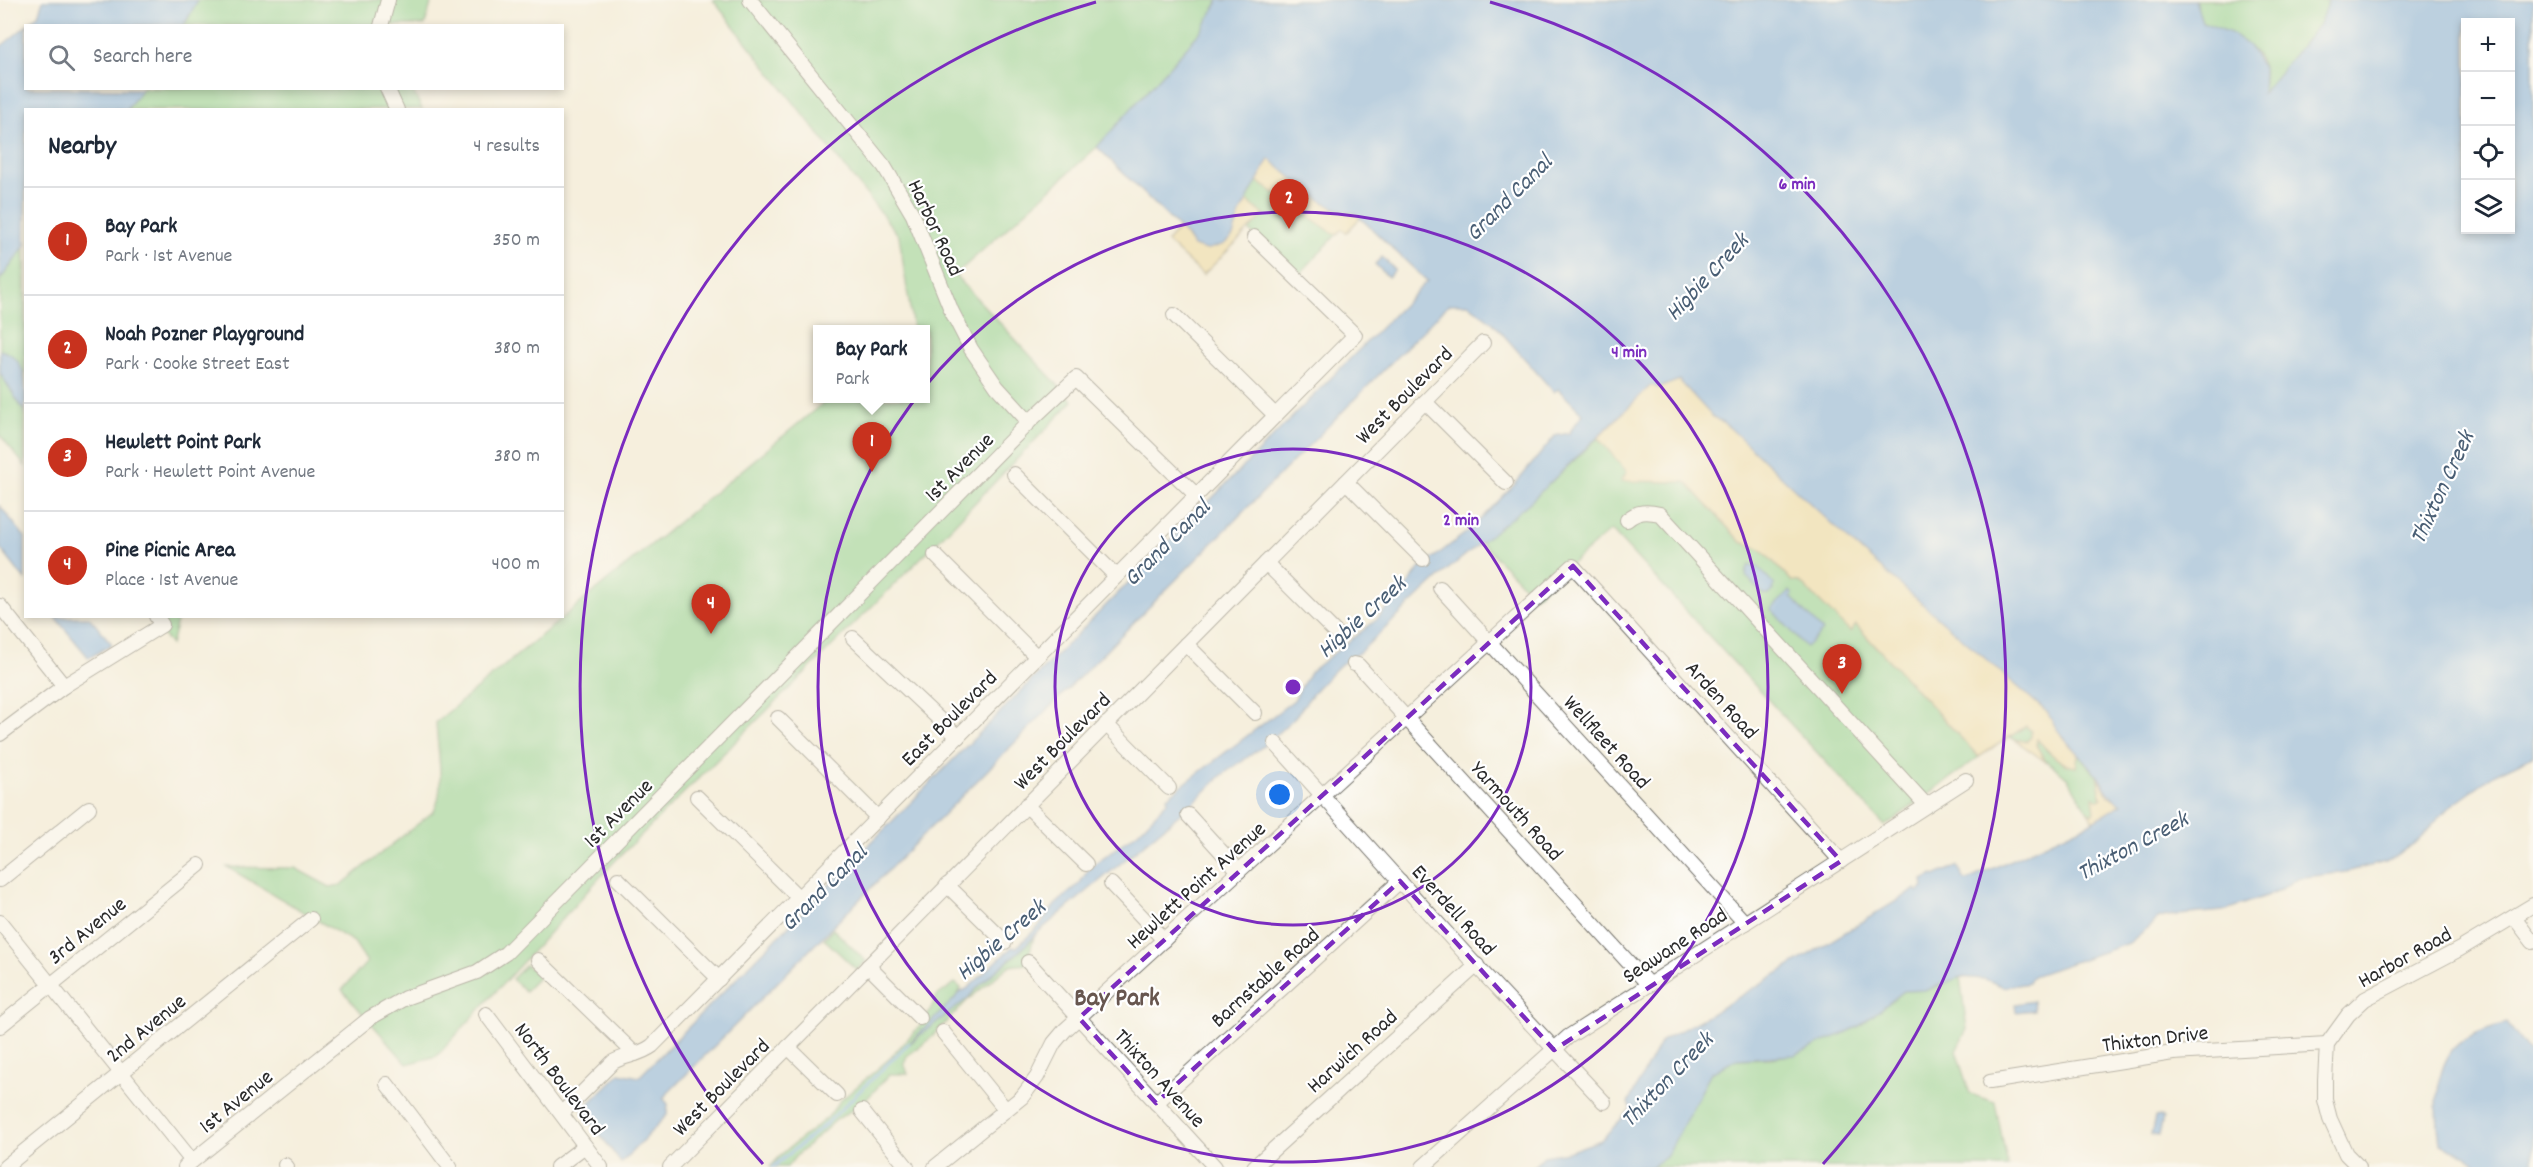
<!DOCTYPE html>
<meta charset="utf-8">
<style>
:root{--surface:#fff;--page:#f2f2f3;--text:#1f2937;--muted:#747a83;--line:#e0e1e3;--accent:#c8321e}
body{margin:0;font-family:Dekko,sans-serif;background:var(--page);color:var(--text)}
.controls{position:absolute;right:18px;top:18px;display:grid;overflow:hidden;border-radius:0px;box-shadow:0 3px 9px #0003}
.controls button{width:54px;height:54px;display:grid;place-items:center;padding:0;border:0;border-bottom:2px solid var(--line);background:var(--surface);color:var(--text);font:30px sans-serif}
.you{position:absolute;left:1280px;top:795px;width:21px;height:21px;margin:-15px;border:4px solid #fff;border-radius:50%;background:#1a73e8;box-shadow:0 0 0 9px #1a73e833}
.badge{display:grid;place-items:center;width:39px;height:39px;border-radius:50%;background:var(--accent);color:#fff;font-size:20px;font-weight:700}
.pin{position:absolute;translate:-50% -50px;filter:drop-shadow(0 2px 3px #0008)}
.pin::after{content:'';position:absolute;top:32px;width:21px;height:18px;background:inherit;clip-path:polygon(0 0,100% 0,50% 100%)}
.popup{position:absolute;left:813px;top:325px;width:117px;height:78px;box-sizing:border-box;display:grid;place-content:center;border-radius:0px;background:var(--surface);filter:drop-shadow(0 2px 4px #0005);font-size:20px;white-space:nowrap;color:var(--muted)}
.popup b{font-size:22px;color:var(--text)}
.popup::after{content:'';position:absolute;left:50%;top:100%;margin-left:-12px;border:12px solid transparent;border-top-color:var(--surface)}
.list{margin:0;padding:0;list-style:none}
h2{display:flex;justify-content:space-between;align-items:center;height:78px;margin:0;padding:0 24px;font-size:26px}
h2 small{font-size:20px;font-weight:400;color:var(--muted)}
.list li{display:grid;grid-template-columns:39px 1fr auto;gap:18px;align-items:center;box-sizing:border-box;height:108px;padding:0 24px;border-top:2px solid var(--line)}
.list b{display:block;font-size:22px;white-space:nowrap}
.list p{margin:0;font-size:20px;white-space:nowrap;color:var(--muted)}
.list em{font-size:20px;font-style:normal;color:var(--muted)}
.icon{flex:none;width:33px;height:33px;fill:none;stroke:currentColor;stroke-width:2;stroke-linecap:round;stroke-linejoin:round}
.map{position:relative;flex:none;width:2533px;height:1167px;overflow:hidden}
.search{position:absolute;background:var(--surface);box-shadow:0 3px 9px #0003;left:24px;top:24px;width:540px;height:66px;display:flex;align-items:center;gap:15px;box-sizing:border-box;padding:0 21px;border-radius:0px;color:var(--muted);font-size:22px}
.panel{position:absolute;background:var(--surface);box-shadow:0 3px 9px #0003;left:24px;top:108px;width:540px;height:510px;border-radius:0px}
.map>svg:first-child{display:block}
.green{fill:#85d08d;stroke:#587e5c;stroke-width:1.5}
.sand{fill:#eeda9e;stroke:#8c8264;stroke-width:1.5}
.water{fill:#75aae2;stroke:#506a86;stroke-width:1.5;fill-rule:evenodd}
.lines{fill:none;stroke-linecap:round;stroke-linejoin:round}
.stream{stroke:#75aae2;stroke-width:3}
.minor-casing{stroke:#727069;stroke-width:16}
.minor{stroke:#fff;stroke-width:14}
.marked{fill:none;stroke:#7b2cbf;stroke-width:4.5;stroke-dasharray:12 8;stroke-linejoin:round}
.ring{fill:none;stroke:#7b2cbf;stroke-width:3}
.labels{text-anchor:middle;stroke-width:4.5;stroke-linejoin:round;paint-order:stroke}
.street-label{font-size:22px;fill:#2b2b2b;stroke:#fff}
.water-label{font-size:24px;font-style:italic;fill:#495e74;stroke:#fff}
.quarter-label{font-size:26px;font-weight:bold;fill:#67564f;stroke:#fff}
.centre{fill:#7b2cbf;stroke:#fff;stroke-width:3}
.ring-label{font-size:18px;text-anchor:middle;font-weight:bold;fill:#7b2cbf;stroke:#fff;stroke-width:4.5;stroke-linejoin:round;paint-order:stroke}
</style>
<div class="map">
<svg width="2533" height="1167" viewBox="0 0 2533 1167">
<rect width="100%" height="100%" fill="#fff"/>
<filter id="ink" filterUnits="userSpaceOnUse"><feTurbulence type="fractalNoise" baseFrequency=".0167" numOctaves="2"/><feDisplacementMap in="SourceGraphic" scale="12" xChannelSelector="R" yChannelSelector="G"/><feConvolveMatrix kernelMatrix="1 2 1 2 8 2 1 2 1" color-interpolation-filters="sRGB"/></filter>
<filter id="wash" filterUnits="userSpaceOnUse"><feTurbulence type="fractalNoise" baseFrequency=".008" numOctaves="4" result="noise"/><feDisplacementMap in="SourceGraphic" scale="24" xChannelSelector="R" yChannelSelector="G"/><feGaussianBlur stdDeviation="1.35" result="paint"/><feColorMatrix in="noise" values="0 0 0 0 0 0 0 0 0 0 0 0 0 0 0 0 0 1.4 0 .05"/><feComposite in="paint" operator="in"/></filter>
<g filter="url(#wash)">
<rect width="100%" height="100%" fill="#f5efdd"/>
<g class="green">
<polygon points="198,0 432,0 425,25 184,26"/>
<path d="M713,0H1219L1202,30L1097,147L955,275L1073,401L936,543L614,862L437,1056L407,1064L342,990L367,962L354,942L227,867L295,868L330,887L341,885L434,811C446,789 437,748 436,722L828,399L926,398V330L913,329L899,236Z"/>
<path d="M2195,0H2328L2320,23L2261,95C2262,87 2265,74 2263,66C2253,40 2226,31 2202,22Z"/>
<polygon points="142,88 412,89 422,109 127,110"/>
<polygon points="1257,181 1337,234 1296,278 1249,230 1264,215 1247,201"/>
<polygon points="25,246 25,466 0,435 0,280"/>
<polygon points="1598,438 1628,472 1622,481 1686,482 1741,542 1761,549 1792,581 1800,582 1850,631 1856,625 1979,757 1885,826 1611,530 1534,596 1481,542 1529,503"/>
<polygon points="149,617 178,617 171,645"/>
<polygon points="2026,726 2031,731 2031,737 2027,741 2015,740 2010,737"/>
<path d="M2037,738L2048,752L2076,767L2078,754L2097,776L2102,798L2099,801L2094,797L2095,811L2093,814L2088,812C2081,801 2075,789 2068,779C2057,764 2034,761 2037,738Z"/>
<polygon points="833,929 866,961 857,970 824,939"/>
<path d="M1034,937L1026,964L1009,966L968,1000L925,1043L907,1056L904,1063L908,1074H890L863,1103L836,1120L796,1156L787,1167H770L785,1151L828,1117L840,1101L889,1059L926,1019L937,996L955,983L961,988C959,999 921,1031 910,1042L968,998C987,975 1014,960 1034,937Z"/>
<polygon points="526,965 539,977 525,991 512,979"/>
<polygon points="1960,977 1967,1029 1956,1051 1970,1094 1995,1102 2008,1167 1651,1167 1666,1157 1711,1073 1737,1059 1772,1058 1795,1054 1858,1027 1904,991 1927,990"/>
</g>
<g class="sand">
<path d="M1269,158C1286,172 1324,206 1343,213C1350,215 1355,212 1361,217L1346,233L1342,229L1337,234L1333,233L1257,181Z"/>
<polygon points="1247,201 1264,215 1203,275 1167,242 1179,228 1194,246 1233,236 1240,213"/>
<path d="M1679,380L1712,416L1729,427L1839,530L2048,713L2063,738L2078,754L2076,767C2060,765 2048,751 2037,739L2036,745L2046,762L2015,740L2027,741L2031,737V731L2026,726L1979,757L1856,625L1850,632L1800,582L1792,581L1761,549L1741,542L1686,482L1621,481L1627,472L1598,438L1651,385L1659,388Z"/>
<polygon points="2097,776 2109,796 2122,804 2094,821 2088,812 2093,814 2095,811 2093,797 2099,800 2102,798"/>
</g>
<g class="water">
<polygon points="43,0 198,0 184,25 26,26 38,15"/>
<path d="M1219,0H2195L2202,22L2231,33L2249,46L2263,68L2262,94L2320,23L2328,0H2533V756L2495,774L2449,807L2418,841L2386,862L2346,872L2297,878L2277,892L2223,911L2167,916L2158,919L2129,943L2033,976L2029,983L2004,987L1985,979L1960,977L1927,990L1904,991L1858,1027L1795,1055L1737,1059L1711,1073L1666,1157L1651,1167H1533L1544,1156L1568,1152L1601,1140L1631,1109L1628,1103L1661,1041L1711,1014L1916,889L1918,892L1924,887L1923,880L1933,875L1935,876L1957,866L1965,880H1968L2094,821L2122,804C2109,797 2106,788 2098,776C2082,754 2059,739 2048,713L1851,542L1729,427L1712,416L1679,380L1659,388L1651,385L1529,503L1446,571L1360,652L1341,664L1317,688L1295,717L1265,745L1222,775L1192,804L1037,933C1017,958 988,973 968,998L908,1045L961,992L968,988L1012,947H1017L1041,924L1055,905L1080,883L1090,867L1138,832L1168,801L1167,797L1294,700L1310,672L1376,620L1405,589L1419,569L1472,528L1517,482L1555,436L1569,433L1583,414L1558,389L1554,392L1493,323L1468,304H1449L663,1098L668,1104L667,1115L621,1163L582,1110L620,1073L639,1077L1427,281L1356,214C1324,211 1294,178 1269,159L1240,213L1233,236L1224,244L1206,250L1193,246L1187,236L1097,147L1202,30ZM2466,22H2510V230H2466Z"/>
<polygon points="26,26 26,88 142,89 127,109 26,110 25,246 0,280 0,47"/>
<polygon points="1382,257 1395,270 1388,277 1375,264"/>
<path d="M0,350C29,357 26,389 25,413L0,373Z"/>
<polygon points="0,506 25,537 25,580 0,548"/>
<polygon points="1750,565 1757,566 1774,584 1773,591 1770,594 1763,594 1746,576 1747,569"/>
<polygon points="1790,591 1793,595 1791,597 1823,631 1806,647 1771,609"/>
<polygon points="55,617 89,617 112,644 89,658"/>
<polygon points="2033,1001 2034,1010 2016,1012 2015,1004"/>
<path d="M2507,1023L2533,1057V1167H2479L2466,1155L2440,1144C2436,1114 2433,1075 2453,1049C2466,1034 2490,1028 2507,1023Z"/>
<polygon points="2159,1116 2163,1118 2159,1136 2151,1135 2155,1117"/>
</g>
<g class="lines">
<polyline class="stream" points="773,1167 827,1123 909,1043"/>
</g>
</g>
<g filter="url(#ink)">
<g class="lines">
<g class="minor-casing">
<g id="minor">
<polyline points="750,0 884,166 913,215 952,312 971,349 997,387 1029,422"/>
<polyline points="381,26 388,0"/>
<polyline points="387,88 397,110"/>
<polyline points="1174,315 1275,415"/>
<polyline points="1425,402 1506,483"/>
<polyline points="1014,474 1116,576"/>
<polyline points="1346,482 1423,559"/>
<path d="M1627,520C1637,511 1647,511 1660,514L1926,805"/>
<polyline points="935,555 1037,657"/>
<polyline points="1266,563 1339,636"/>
<polyline points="1440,588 1745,923"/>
<polyline points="0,606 64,686"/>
<polyline points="853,638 958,737"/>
<polyline points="1186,644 1255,713"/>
<polyline points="1354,664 1358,665 1649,985"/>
<polyline points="778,718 878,818"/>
<polyline points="1106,724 1169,788"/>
<polyline points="0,734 64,686 162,625 156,616"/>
<polyline points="1275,743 1470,959 1604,1102"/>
<polyline points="697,797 799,898"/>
<polyline points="1026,805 1086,864"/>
<polyline points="1188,815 1239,871"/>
<polyline points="618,879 719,979"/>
<polyline points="0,880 89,808"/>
<polyline points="1111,884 1164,940"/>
<polyline points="947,885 1005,942"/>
<polyline points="2514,917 2533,942"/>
<polyline points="0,922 192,1161"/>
<polyline points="538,960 635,1054"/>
<polyline points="1028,962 1215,1167"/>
<polyline points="868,966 920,1018"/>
<polyline points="486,1014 601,1167"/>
<polyline points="0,1026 199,865"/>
<polyline points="943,1032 1006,1110"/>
<polyline points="788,1047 837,1095"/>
<polyline points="1990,1082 2173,1053 2327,1044"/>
<polyline points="387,1084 450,1167"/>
<polyline points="1156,1103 1400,881"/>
<polyline points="862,1111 907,1167"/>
<path d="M562,1113L613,1062C626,1055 640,1055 652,1046L1355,335L1254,237"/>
<polyline points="285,1165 287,1167"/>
<polyline points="5,1167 311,919"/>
<polyline points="185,1167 370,1018 405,998 477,972 506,953 1029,422 1076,378 1196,495"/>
<polyline points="557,1167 585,1146"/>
<polyline points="670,1167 1483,343"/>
<polyline points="935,1167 1022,1097 1037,1077 1054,1043 1065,1030 1573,566 1841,861"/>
<polyline points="1254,1167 1477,965"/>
<polyline points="1423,1167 1568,1037 1966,780"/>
<polyline points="2359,1167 2346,1154 2330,1119 2325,1100 2325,1080 2327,1044 2348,1015 2365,999 2460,949 2533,905"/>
</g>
</g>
<use href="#minor" class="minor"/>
</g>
</g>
<path d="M0 0H2533V1167H0ZM1573,566L1841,861L1554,1050L1400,881L1156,1103L1079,1018Z" fill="#f5efdd" fill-opacity=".55" fill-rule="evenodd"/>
<path class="marked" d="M1573,566L1841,861L1554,1050L1400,881L1156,1103L1079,1018Z"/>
<g class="ring">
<circle cx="1293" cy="687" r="238"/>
<circle cx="1293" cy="687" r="475"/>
<path d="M763 1164A713 713 0 0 1 1096 2M1490 2A713 713 0 0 1 1823 1164"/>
</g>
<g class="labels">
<g class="street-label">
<text transform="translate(937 227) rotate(65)" y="8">Harbor Road</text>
<text transform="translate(1403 394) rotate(-45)" y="8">West Boulevard</text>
<text transform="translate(958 466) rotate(-45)" y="8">1st Avenue</text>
<text transform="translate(1723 699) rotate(48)" y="8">Arden Road</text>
<text transform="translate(948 717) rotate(-45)" y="8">East Boulevard</text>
<text transform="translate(1061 740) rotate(-45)" y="8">West Boulevard</text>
<text transform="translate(1608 741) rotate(48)" y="8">Wellfleet Road</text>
<text transform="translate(1518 810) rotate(48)" y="8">Yarmouth Road</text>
<text transform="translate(617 812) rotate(-45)" y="8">1st Avenue</text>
<text transform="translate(1195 884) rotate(-42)" y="8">Hewlett Point Avenue</text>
<text transform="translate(1455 909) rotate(48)" y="8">Everdell Road</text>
<text transform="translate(86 929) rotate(-39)" y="8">3rd Avenue</text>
<text transform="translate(1674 944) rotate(-33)" y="8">Seawane Road</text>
<text transform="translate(2404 956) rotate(-29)" y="8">Harbor Road</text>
<text transform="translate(1264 976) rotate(-42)" y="8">Barnstable Road</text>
<text transform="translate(145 1027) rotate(-39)" y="8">2nd Avenue</text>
<text transform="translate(2155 1037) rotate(-7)" y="8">Thixton Drive</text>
<text transform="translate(1351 1050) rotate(-42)" y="8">Harwich Road</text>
<text transform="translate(1161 1077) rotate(48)" y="8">Thixton Avenue</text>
<text transform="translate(561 1078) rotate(53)" y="8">North Boulevard</text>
<text transform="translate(720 1086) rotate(-45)" y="8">West Boulevard</text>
<text transform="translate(235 1100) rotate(-39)" y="8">1st Avenue</text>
</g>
<g class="water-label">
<text transform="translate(1508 197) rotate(-45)" y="8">Grand Canal</text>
<text transform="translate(1706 276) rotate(-47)" y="8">Higbie Creek</text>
<text transform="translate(2441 487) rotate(-65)" y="8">Thixton Creek</text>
<text transform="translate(1166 542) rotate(-45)" y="8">Grand Canal</text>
<text transform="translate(1361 616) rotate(-42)" y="8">Higbie Creek</text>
<text transform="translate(2132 845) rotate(-28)" y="8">Thixton Creek</text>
<text transform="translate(823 887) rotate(-45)" y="8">Grand Canal</text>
<text transform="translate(1000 939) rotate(-41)" y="8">Higbie Creek</text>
<text transform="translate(1666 1079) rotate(-46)" y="8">Thixton Creek</text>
</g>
<g class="quarter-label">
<text x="1117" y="1005">Bay Park</text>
</g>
</g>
<circle cx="1293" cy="687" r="9" class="centre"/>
<g class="ring-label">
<text x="1797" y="189">6 min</text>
<text x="1629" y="357">4 min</text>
<text x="1461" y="525">2 min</text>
</g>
</svg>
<div class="controls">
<button>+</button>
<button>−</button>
<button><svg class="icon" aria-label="locate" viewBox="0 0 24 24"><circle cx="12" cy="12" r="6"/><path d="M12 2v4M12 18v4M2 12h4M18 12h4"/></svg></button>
<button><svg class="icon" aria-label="layers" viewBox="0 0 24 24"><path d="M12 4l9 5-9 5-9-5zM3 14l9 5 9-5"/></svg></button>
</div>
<div class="you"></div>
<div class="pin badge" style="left:872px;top:472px">1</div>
<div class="popup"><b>Bay Park</b>Park</div>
<div class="pin badge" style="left:1289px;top:229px">2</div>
<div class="pin badge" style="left:1842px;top:694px">3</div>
<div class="pin badge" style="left:711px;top:634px">4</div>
<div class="search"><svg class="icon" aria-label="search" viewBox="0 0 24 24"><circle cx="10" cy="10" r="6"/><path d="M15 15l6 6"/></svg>Search here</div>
<section class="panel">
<h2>Nearby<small>4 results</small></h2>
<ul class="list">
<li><span class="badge">1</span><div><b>Bay Park</b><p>Park · 1st Avenue</p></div><em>350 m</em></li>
<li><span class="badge">2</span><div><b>Noah Pozner Playground</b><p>Park · Cooke Street East</p></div><em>380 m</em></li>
<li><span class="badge">3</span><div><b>Hewlett Point Park</b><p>Park · Hewlett Point Avenue</p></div><em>380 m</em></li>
<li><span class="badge">4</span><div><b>Pine Picnic Area</b><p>Place · 1st Avenue</p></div><em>400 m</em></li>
</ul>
</section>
</div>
